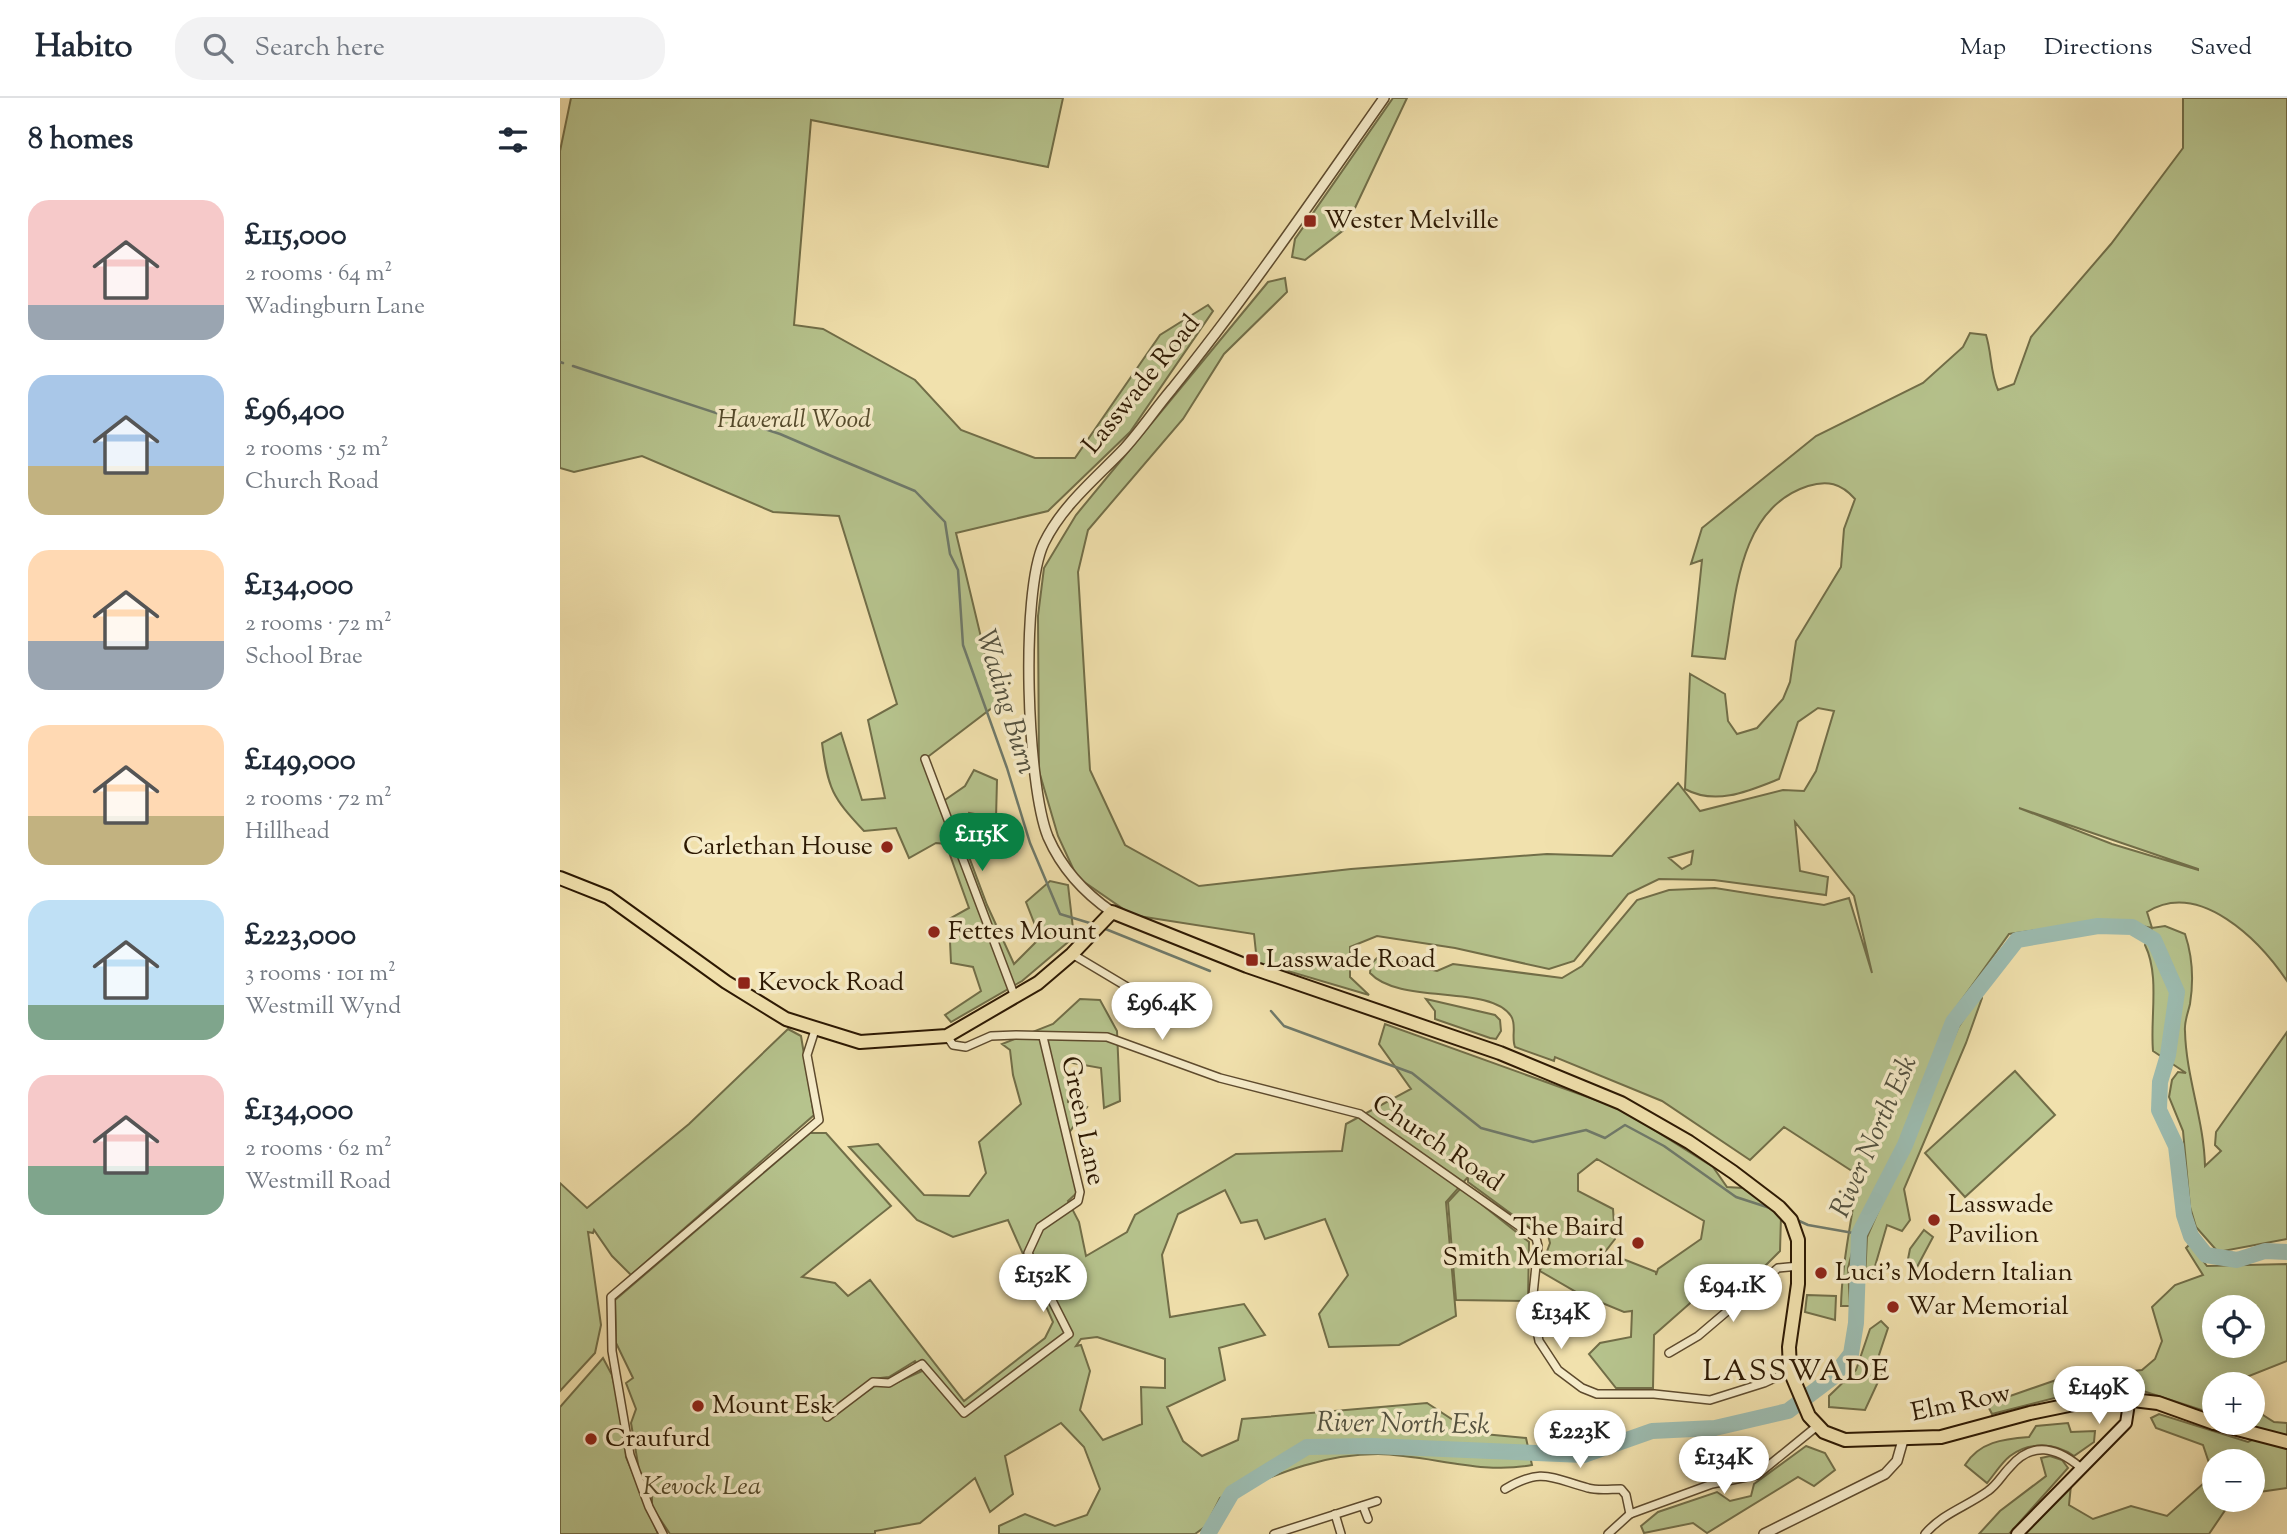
<!DOCTYPE html>
<html lang="en">
<head>
<meta charset="utf-8">
<style>
	:root { --surface:#fff; --page:#f2f2f3; --text:#1f2937; --muted:#747a83; --line:#e0e1e3; --accent:#0b8043 }
	body { margin:0; font-family:"Sorts Mill Goudy",serif; background:var(--page); color:var(--text); height:100vh; display:flex; flex-direction:column; font-size:26px; white-space:nowrap }
	* { box-sizing:border-box; margin:0 }
	p { font-size:23px; color:var(--muted) }
	.icon { flex:none; width:38px; height:38px; fill:none; stroke:currentColor; stroke-width:2; stroke-linecap:round; stroke-linejoin:round }
	.map { position:relative; flex:1; overflow:hidden }
	.drawer { display:flex; flex-direction:column; background:var(--surface); width:560px }
	.drawer>* { flex:none }
	.buttons { position:absolute; left:1642px; top:1197px; display:grid; gap:14px }
	.buttons a { display:grid; place-items:center; width:63px; height:63px; border-radius:50%; background:var(--surface); box-shadow:0 4px 18px #0003; font-size:35px }
	.price { position:absolute; translate:-50% -60px; padding:0 16px; border-radius:24px; background:#fff; color:#222; font-size:23px; line-height:46px; filter:drop-shadow(0 2px 4px #0008) }
	.price::after { content:''; position:absolute; left:50%; top:42px; width:21px; height:16px; margin-left:-10px; background:inherit; clip-path:polygon(0 0,100% 0,50% 100%) }
	.price.active { background:var(--accent); color:#fff }
	ul { padding:0; list-style:none }
	li { display:flex; align-items:center; gap:21px; height:175px; padding:0 28px }
	li span { display:grid; place-items:center; flex:none; width:196px; height:140px; border-radius:21px; color:#555 }
	li>.icon { margin-inline-start:auto }
	span .icon { width:84px; height:84px; fill:#fffc; stroke-width:1 }
	li b { font-size:30px }
	h2 { display:flex; justify-content:space-between; align-items:center; height:84px; padding:0 28px; font-size:30px }
	header { display:flex; align-items:center; gap:42px; box-sizing:border-box; height:98px; padding:0 35px; background:var(--surface); border-bottom:2px solid var(--line) }
	header strong { font-size:33px }
	nav { display:flex; gap:38px; margin-inline-start:auto; font-size:24px }
	.search { width:490px; height:63px; background:var(--page); display:flex; align-items:center; gap:18px; box-sizing:border-box; padding:0 24px; border-radius:28px; color:var(--muted); font-size:26px }
	main { display:flex; flex:1; min-height:0 }
	.map>svg:first-child { display:block }
	.green { fill:#b6c38d; stroke:#716e48; stroke-width:2; fill-rule:evenodd }
	.lines { fill:none; stroke-linecap:round; stroke-linejoin:round }
	.stream { stroke:#6f7a6b; stroke-width:2.5 }
	.river { stroke:#9cbcb1; stroke-width:16 }
	.minor-casing { stroke:#5d4a2d; stroke-width:10 }
	.tertiary-casing { stroke:#5d4a2d; stroke-width:12 }
	.secondary-casing { stroke:#2c1802; stroke-width:14 }
	.primary-casing { stroke:#2c1802; stroke-width:16 }
	.minor { stroke:#f6ecca; stroke-width:7 }
	.tertiary { stroke:#f6ecca; stroke-width:9 }
	.secondary { stroke:#f6ecca; stroke-width:10 }
	.primary { stroke:#f1e1ad; stroke-width:12 }
	.poi-dot { fill:#8f2418; stroke:#f6ecca; stroke-width:2.5 }
	.labels { text-anchor:middle; dominant-baseline:central; stroke-width:7; stroke-linejoin:round; paint-order:stroke }
	.poi-label { font-size:26px; fill:#2c1802; stroke:#f6ecca; text-anchor:start }
	.street-label { font-size:26px; fill:#2c1802; stroke:#f6ecca }
	.park-label { font-size:26px; font-style:italic; fill:#554b2c; stroke:#f6ecca }
	.water-label { font-size:28px; font-style:italic; fill:#53513f; stroke:#f6ecca }
	.quarter-label { font-size:30px; letter-spacing:2px; fill:#2c1802; stroke:#f6ecca }
</style>
</head>
<body>
<header>
<strong>Habito</strong>
<div class="search"><svg class="icon" aria-label="search" viewBox="0 0 24 24"><circle cx="10" cy="10" r="6"/><path d="M15 15l6 6"/></svg>Search here</div>
<nav><a>Map</a><a>Directions</a><a>Saved</a></nav>
</header>
<main>
<section class="drawer">
<h2>8 homes<svg class="icon" aria-label="filters" viewBox="0 0 24 24"><path d="M4 7h16M4 17h16"/><circle cx="9" cy="7" r="2"/><circle cx="15" cy="17" r="2"/></svg></h2>
<ul>
<li><span style="background:linear-gradient(#f6c9c9 75%,#9aa5b1 0)"><svg class="icon" aria-label="home" viewBox="0 0 24 24"><path d="M3 11l9-7 9 7M6 9v11h12V9"/></svg></span><div><b>£115,000</b><p>2 rooms · 64 m²</p><p>Wadingburn Lane</p></div></li>
<li><span style="background:linear-gradient(#a9c7e8 65%,#c2b280 0)"><svg class="icon" aria-label="home" viewBox="0 0 24 24"><path d="M3 11l9-7 9 7M6 9v11h12V9"/></svg></span><div><b>£96,400</b><p>2 rooms · 52 m²</p><p>Church Road</p></div></li>
<li><span style="background:linear-gradient(#ffd9b3 65%,#9aa5b1 0)"><svg class="icon" aria-label="home" viewBox="0 0 24 24"><path d="M3 11l9-7 9 7M6 9v11h12V9"/></svg></span><div><b>£134,000</b><p>2 rooms · 72 m²</p><p>School Brae</p></div></li>
<li><span style="background:linear-gradient(#ffd9b3 65%,#c2b280 0)"><svg class="icon" aria-label="home" viewBox="0 0 24 24"><path d="M3 11l9-7 9 7M6 9v11h12V9"/></svg></span><div><b>£149,000</b><p>2 rooms · 72 m²</p><p>Hillhead</p></div></li>
<li><span style="background:linear-gradient(#bfe0f5 75%,#7fa58c 0)"><svg class="icon" aria-label="home" viewBox="0 0 24 24"><path d="M3 11l9-7 9 7M6 9v11h12V9"/></svg></span><div><b>£223,000</b><p>3 rooms · 101 m²</p><p>Westmill Wynd</p></div></li>
<li><span style="background:linear-gradient(#f6c9c9 65%,#7fa58c 0)"><svg class="icon" aria-label="home" viewBox="0 0 24 24"><path d="M3 11l9-7 9 7M6 9v11h12V9"/></svg></span><div><b>£134,000</b><p>2 rooms · 62 m²</p><p>Westmill Road</p></div></li>
</ul>
</section>
<div class="map">
<svg width="1727" height="1436" viewBox="0 0 1727 1436">
	<rect width="100%" height="100%" fill="#f1e1ad"/>
	<filter id="stains"><feTurbulence type="fractalNoise" baseFrequency=".00286" numOctaves="4"/><feColorMatrix values="0 0 0 0 .2 0 0 0 0 .09 0 0 0 0 .02 0 0 0 .5 -.17"/></filter>
	<radialGradient id="worn" r=".72"><stop offset=".6" stop-color="#630" stop-opacity="0"/><stop offset="1" stop-color="#630" stop-opacity=".3"/></radialGradient>
	<g class="green">
		<path d="M11,0H503L488,69L251,22L234,227L263,231L355,282L401,332L475,360H515L600,237L648,207L653,213L570,334L488,413L396,435L437,606L365,661L382,704L405,688L414,672L437,682L436,720L409,715L402,740L427,807L454,866L480,840L466,804L490,783L508,787L514,839L462,883L391,924L385,917L421,893L413,869L391,865L389,821L409,810L386,746L376,745L349,760L336,730L304,733C272,699 268,691 262,645L281,635L302,702L325,700L308,622L337,606L279,418L213,414L82,358L14,374L0,370V53Z"/>
		<polygon points="833,0 847,0 785,131 745,162 732,159 735,141"/>
		<path d="M1623,0H1727V883C1700,843 1640,781 1587,814L1592,830L1605,828L1625,836C1633,860 1634,881 1630,906C1628,915 1624,924 1625,933C1626,979 1644,1022 1645,1068L1661,1053L1655,1047L1656,1034L1727,934V1141L1658,1154L1636,1129L1630,1109L1623,1033L1609,999L1612,982L1618,974L1626,975L1593,953C1590,919 1600,878 1585,847L1592,830C1544,819 1497,830 1449,836L1388,921L1342,1040L1300,1123L1288,1170L1290,1208H1281C1282,1164 1292,1121 1298,1077L1224,1029L1190,1062L1102,1003L995,959L994,963L955,949C951,939 957,927 951,918C930,886 839,907 810,875L811,866L817,860L854,864L859,869L877,873L893,866L1002,880L1022,868L1077,802L1109,792L1155,790L1264,807L1289,800L1312,875L1294,798L1235,724L1240,773L1268,779L1266,797L1154,782L1099,781L1068,796L1014,863L989,871L895,850L817,838L790,849V879L809,897L697,864L694,836L572,817L517,779L498,738L479,673L478,518L484,470L516,417L708,184L725,180L727,194L664,256L623,321L528,432L518,474L530,672L565,747L639,788L791,771L987,756L1052,758L1118,685L1140,713L1223,692L1244,693L1256,673L1274,613L1258,610L1238,624L1219,681C1189,693 1156,708 1125,691L1130,576L1165,596L1168,623L1177,636L1197,630L1223,601L1230,584L1236,543L1281,469L1284,431L1295,401C1281,385 1267,382 1248,388C1177,411 1176,500 1165,561L1132,558L1142,462L1131,466L1142,430L1256,338L1363,285L1403,249L1410,235L1426,237C1432,256 1430,274 1438,292L1454,286L1471,239L1551,146L1623,50ZM1459,710L1638,771V772L1552,746ZM1133,753L1131,766L1122,771L1109,760Z"/>
		<polygon points="1420,895 1422,900 1406,945 1344,1091 1350,1122 1342,1133 1327,1127 1311,1182 1305,1180 1307,1139 1398,930"/>
		<path d="M520,901L540,902L557,933L560,1003L544,1010L541,970L507,964L508,1004L527,1009L509,1035L520,1092L508,1103L519,1124L526,1158L567,1134L575,1117L676,1056L782,1053L786,1026L851,991L819,946L825,926L1061,1011L1153,1069L1167,1089L1183,1090L1221,1118L1220,1153L1197,1176L1137,1199L1094,1237L1093,1290H1056L1029,1256L1040,1245L1071,1239L1072,1213L1064,1214L1018,1195L980,1173L990,1145L988,1137L993,1136L988,1133L980,1137L908,1084V1079L886,1104L896,1218L839,1247L769,1249L759,1216L788,1177L765,1121L705,1141L697,1122L681,1125L665,1092L618,1116L602,1157L610,1219L684,1206L705,1237L659,1250L665,1282L607,1309L623,1343L642,1358L678,1342L682,1321L867,1305L913,1335L966,1340L972,1367C920,1377 870,1357 818,1356C759,1356 713,1378 660,1400L646,1428L635,1436H439V1428L465,1416L495,1428L527,1417L540,1391L524,1349L501,1325L445,1358L453,1396L430,1414L415,1380L360,1425L315,1433V1436H110L92,1409V1393L79,1372L71,1325L76,1311L66,1285L73,1280L56,1245L55,1202L250,1035H266L331,1108L242,1179L275,1185L288,1198L310,1182L404,1303L485,1240L493,1224L448,1122L393,1139L357,1122L289,1049L318,1046L364,1097L409,1098L426,1075L419,1044L461,1006L453,977L450,952L442,946L493,926ZM1037,1061L1144,1123L1141,1141L1098,1171L1096,1177V1174L1045,1154L1055,1141L1053,1111L1018,1093V1076ZM537,1239L605,1261V1290L581,1289L582,1326L543,1342L520,1312L530,1273L521,1247L516,1248L521,1241ZM355,1263L362,1273L331,1287H316L267,1321L265,1318L312,1281L329,1279Z"/>
		<polygon points="866,901 935,917 940,922 941,933 936,941 930,940 875,921 875,913"/>
		<polygon points="228,931 241,938 254,1017 71,1177 52,1158 34,1132 33,1135 28,1134 41,1227 35,1255 0,1293 0,1085 27,1110 129,1026"/>
		<polygon points="1455,973 1495,1017 1405,1099 1365,1055"/>
		<polygon points="901,1090 969,1144 968,1203 896,1202 888,1104"/>
		<polygon points="1364,1132 1373,1139 1357,1169 1347,1166 1350,1151"/>
		<path d="M1630,1146L1647,1168L1727,1166V1263L1669,1286H1654V1316L1580,1292H1526L1432,1316L1427,1306L1499,1281L1582,1272L1595,1261L1602,1243L1592,1209L1615,1187L1643,1177L1626,1150ZM1692,1209V1248H1654V1209Z"/>
		<polygon points="1247,1197 1276,1198 1275,1222 1245,1214"/>
		<polygon points="1321,1223 1328,1230 1319,1257 1324,1271 1305,1312 1269,1309 1269,1298 1296,1272 1310,1231"/>
		<polygon points="43,1260 52,1277 64,1327 66,1359 98,1436 0,1436 0,1309"/>
		<polygon points="1692,1310 1714,1324 1727,1325 1727,1390 1692,1395 1692,1363 1654,1363 1654,1402 1672,1402 1649,1436 1465,1436 1511,1387 1509,1407 1533,1421 1571,1408 1607,1418 1653,1377 1643,1347 1596,1330 1591,1320 1599,1316 1688,1344 1701,1338 1693,1328 1683,1325 1692,1325"/>
		<path d="M1508,1325L1511,1334L1535,1333L1534,1344L1514,1358C1496,1345 1469,1343 1450,1358C1441,1365 1434,1377 1427,1385L1405,1367C1419,1344 1443,1341 1469,1339L1476,1328Z"/>
		<polygon points="1246,1348 1265,1355 1275,1372 1254,1388 1238,1379 1147,1435 1133,1425 1084,1435 1081,1428 1098,1414 1157,1394 1170,1403 1191,1398 1194,1386"/>
		<polygon points="1490,1358 1502,1362 1508,1370 1449,1436 1419,1436 1440,1413 1486,1378 1481,1360"/>
	</g>
	<g class="lines">
		<g class="stream">
			<polyline points="0,264 3,265"/>
			<polyline points="13,268 220,336 269,357 355,393 385,424 390,456 398,472 403,547 447,670 470,745 500,816 533,826"/>
			<polyline points="543,830 650,873"/>
			<polyline points="711,913 724,928 852,975 921,1030 973,1044 1026,1032 1045,1040 1065,1027 1104,1048 1176,1099 1213,1111"/>
			<polyline points="1235,1121 1248,1127 1299,1136"/>
		</g>
		<polyline class="river" points="648,1436 672,1395 747,1349 812,1348 1024,1357 1092,1333 1155,1330 1228,1313 1273,1279 1291,1256 1296,1225 1299,1136 1345,1047 1393,924 1457,842 1538,828 1572,829 1594,842 1617,894 1608,957 1600,984 1599,1012 1616,1048 1624,1117 1631,1138 1646,1157 1677,1162 1705,1153 1727,1154"/>
		<defs>
			<g id="minor">
				<polyline points="365,661 455,899"/>
				<polyline points="512,856 579,896 604,894"/>
				<polyline points="387,938 393,947 406,949 431,938 456,937 547,939 660,980 800,1016 976,1140 978,1148 972,1206 979,1243 998,1272 1022,1290 1037,1296 1094,1296 1150,1302 1204,1285 1230,1273"/>
				<polyline points="1109,1255 1138,1238 1218,1170 1239,1168"/>
				<polyline points="267,1319 313,1284 329,1285 362,1266 404,1315 509,1236 468,1155 480,1129 518,1103 520,1094 483,939"/>
				<path d="M945,1391C982,1369 991,1380 1028,1390C1038,1393 1051,1391 1061,1391L1066,1397L1070,1416"/>
				<polyline points="803,1408 808,1421"/>
				<polyline points="775,1416 781,1436"/>
				<polyline points="103,1436 89,1409 70,1357 52,1253 51,1199 259,1022 247,957 255,932"/>
				<polyline points="714,1436 817,1403"/>
				<polyline points="1048,1436 1070,1416 1152,1386 1197,1377 1256,1329"/>
				<path d="M1365,1436C1383,1415 1406,1409 1428,1393C1437,1387 1442,1377 1450,1369C1472,1343 1496,1349 1520,1369"/>
			</g>
			<g id="tertiary">
				<path d="M552,814C523,794 502,771 488,739C467,687 460,495 484,445C502,408 534,382 562,353C580,334 595,311 612,291C687,198 755,98 824,0"/>
				<polyline points="1204,1436 1325,1376 1337,1363 1343,1342"/>
			</g>
			<polyline id="secondary" points="1457,1436 1566,1325 1570,1299"/>
			<g id="primary">
				<polyline points="0,780 48,799 166,884 226,921 300,944 387,938 478,885 512,856 552,814 687,868 940,955 1061,1005 1129,1044 1173,1074 1219,1109 1231,1122 1238,1142 1238,1186 1229,1249 1230,1273 1249,1318 1264,1334 1285,1342 1381,1339 1470,1315 1548,1299 1598,1305 1654,1325"/>
				<polyline points="1654,1325 1727,1344"/>
			</g>
		</defs>
		<use href="#minor" class="minor-casing"/>
		<use href="#tertiary" class="tertiary-casing"/>
		<use href="#secondary" class="secondary-casing"/>
		<use href="#primary" class="primary-casing"/>
		<use href="#minor" class="minor"/>
		<use href="#tertiary" class="tertiary"/>
		<use href="#secondary" class="secondary"/>
		<use href="#primary" class="primary"/>
	</g>
	<g class="poi-dot">
		<rect x="743" y="116" width="14" height="14" rx="3.5"/>
		<circle cx="327" cy="749" r="7"/>
		<circle cx="374" cy="834" r="7"/>
		<rect x="685" y="855" width="14" height="14" rx="3.5"/>
		<rect x="177" y="878" width="14" height="14" rx="3.5"/>
		<circle cx="1374" cy="1122" r="7"/>
		<circle cx="1078" cy="1145" r="7"/>
		<circle cx="1261" cy="1175" r="7"/>
		<circle cx="1333" cy="1209" r="7"/>
		<circle cx="138" cy="1308" r="7"/>
		<circle cx="31" cy="1341" r="7"/>
	</g>
	<g class="labels">
		<g class="poi-label">
			<text x="764" y="123">Wester Melville</text>
			<text x="313" y="749" text-anchor="end">Carlethan House</text>
			<text x="388" y="834">Fettes Mount</text>
			<text x="706" y="862">Lasswade Road</text>
			<text x="198" y="885">Kevock Road</text>
			<text x="1388" y="1107">Lasswade<tspan x="1388" dy="30">Pavilion</tspan></text>
			<text x="1064" y="1130" text-anchor="end">The Baird<tspan x="1064" dy="30">Smith Memorial</tspan></text>
			<text x="1275" y="1175">Luci’s Modern Italian</text>
			<text x="1347" y="1209">War Memorial</text>
			<text x="152" y="1308">Mount Esk</text>
			<text x="45" y="1341">Craufurd</text>
		</g>
		<g class="street-label">
			<text transform="translate(582 287) rotate(-51)">Lasswade Road</text>
			<text transform="translate(522 1023) rotate(78)">Green Lane</text>
			<text transform="translate(877 1046) rotate(34)">Church Road</text>
			<text transform="translate(1401 1306) rotate(-12)">Elm Row</text>
		</g>
		<g class="park-label">
			<text x="234" y="322">Haverall Wood</text>
			<text x="142" y="1389">Kevock Lea</text>
		</g>
		<g class="water-label">
			<text transform="translate(445 604) rotate(73)">Wading Burn</text>
			<text transform="translate(1315 1039) rotate(-66)">River North Esk</text>
			<text transform="translate(843 1327) rotate(1)">River North Esk</text>
		</g>
		<g class="quarter-label">
			<text x="1237" y="1274">LASSWADE</text>
		</g>
	</g>
	<rect width="100%" height="100%" filter="url(#stains)"/>
	<rect width="100%" height="100%" fill="url(#worn)"/>
</svg>
<div class="buttons">
<a><svg class="icon" aria-label="locate" viewBox="0 0 24 24"><circle cx="12" cy="12" r="6"/><path d="M12 2v4M12 18v4M2 12h4M18 12h4"/></svg></a>
<a>+</a>
<a>−</a>
</div>
<b class="price active" style="left:422px;top:775px">£115K</b>
<b class="price" style="left:602px;top:944px">£96.4K</b>
<b class="price" style="left:483px;top:1216px">£152K</b>
<b class="price" style="left:1173px;top:1226px">£94.1K</b>
<b class="price" style="left:1001px;top:1253px">£134K</b>
<b class="price" style="left:1539px;top:1328px">£149K</b>
<b class="price" style="left:1020px;top:1372px">£223K</b>
<b class="price" style="left:1164px;top:1398px">£134K</b>
</div>
</main>
</body>
</html>
